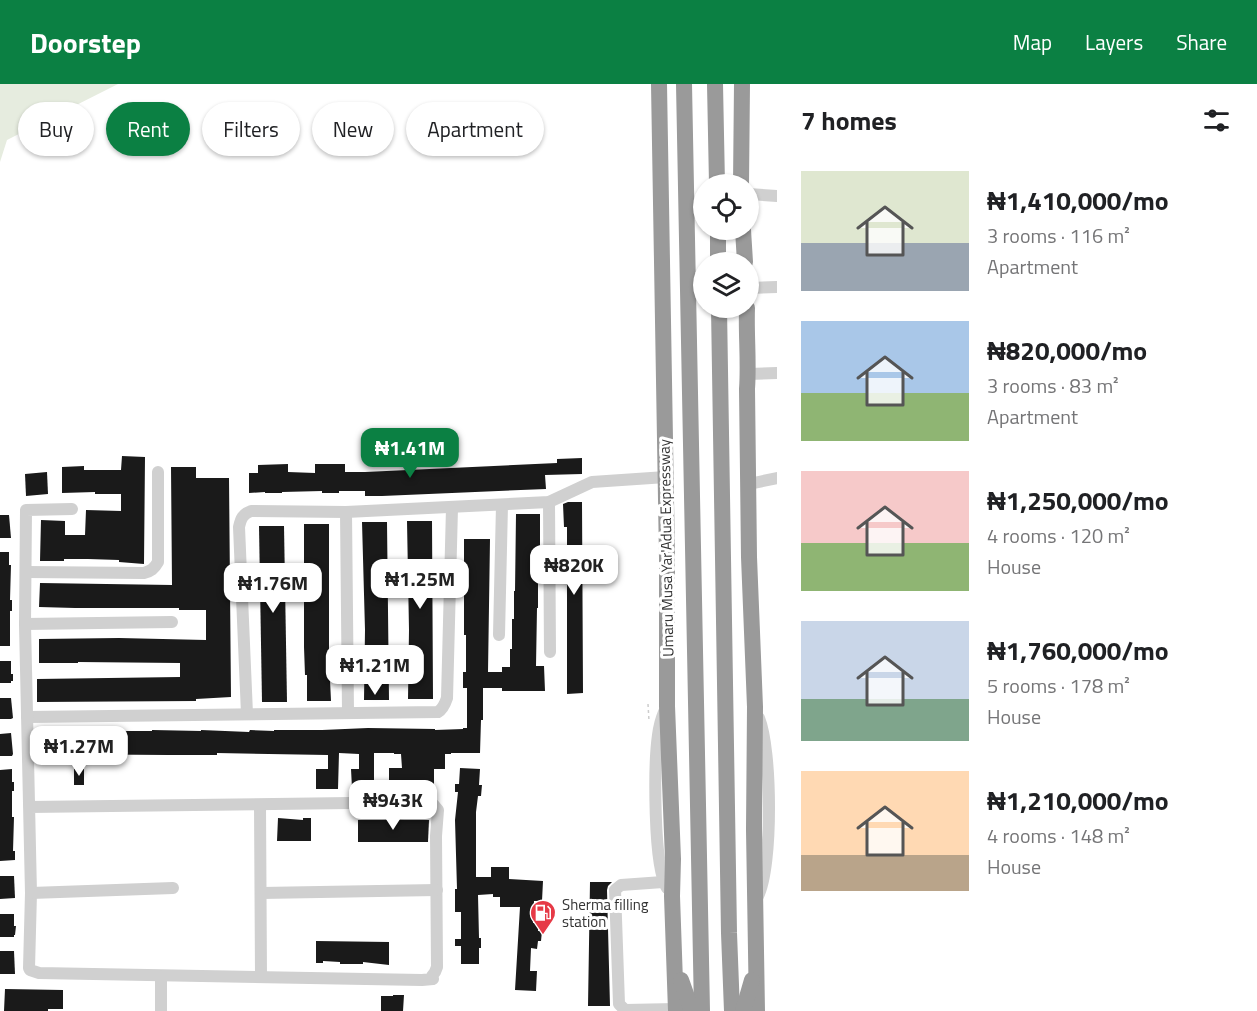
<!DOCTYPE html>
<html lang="en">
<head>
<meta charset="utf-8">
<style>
	:root { --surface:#fff; --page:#f6f6f6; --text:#202124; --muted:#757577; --accent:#0b8043 }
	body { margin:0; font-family:"Titillium Web",sans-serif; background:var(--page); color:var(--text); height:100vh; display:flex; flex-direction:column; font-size:22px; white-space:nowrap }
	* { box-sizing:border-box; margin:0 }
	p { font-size:20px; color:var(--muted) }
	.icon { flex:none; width:33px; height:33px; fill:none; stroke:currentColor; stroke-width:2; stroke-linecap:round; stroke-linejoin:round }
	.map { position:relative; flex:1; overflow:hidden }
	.details { display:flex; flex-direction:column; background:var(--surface); width:480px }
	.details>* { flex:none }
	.hud { position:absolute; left:18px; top:18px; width:570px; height:54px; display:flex; gap:12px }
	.tools { position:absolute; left:693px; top:90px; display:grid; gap:12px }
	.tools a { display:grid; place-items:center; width:66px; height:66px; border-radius:50%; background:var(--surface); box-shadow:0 2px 4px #0004; font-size:30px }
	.price { position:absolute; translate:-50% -51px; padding:0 14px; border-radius:12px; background:#fff; color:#222; font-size:20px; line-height:39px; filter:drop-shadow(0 2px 3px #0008) }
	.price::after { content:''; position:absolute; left:50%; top:36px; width:18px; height:14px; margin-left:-9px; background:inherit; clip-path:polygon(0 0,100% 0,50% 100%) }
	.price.current { background:var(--accent); color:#fff }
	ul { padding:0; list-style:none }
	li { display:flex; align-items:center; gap:18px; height:150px; padding:0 24px }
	li span { display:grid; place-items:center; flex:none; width:168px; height:120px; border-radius:0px; color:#555 }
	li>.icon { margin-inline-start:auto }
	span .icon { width:72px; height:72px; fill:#fffc; stroke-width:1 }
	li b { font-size:26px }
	h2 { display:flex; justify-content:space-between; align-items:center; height:72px; padding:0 24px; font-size:26px }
	.chip { padding:0 21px; border-radius:27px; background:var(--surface); box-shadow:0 2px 4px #0004; font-size:21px; line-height:54px }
	.chip.current { background:var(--accent); color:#fff }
	header { display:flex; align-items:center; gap:36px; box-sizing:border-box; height:84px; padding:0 30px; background:var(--accent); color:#fff }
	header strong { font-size:28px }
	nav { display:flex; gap:33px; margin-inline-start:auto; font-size:21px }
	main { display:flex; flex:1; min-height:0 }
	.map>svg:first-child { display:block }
	.green { fill:#e6ecdf }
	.building { fill:#1a1a1a }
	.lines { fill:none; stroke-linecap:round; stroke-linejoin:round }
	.path { stroke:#cdcdcd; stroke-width:1.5; stroke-dasharray:3 3; stroke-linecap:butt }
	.minor { stroke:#d0d0d0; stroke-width:12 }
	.highway { stroke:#9a9a9a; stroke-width:16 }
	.labels { text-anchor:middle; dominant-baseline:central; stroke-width:6; stroke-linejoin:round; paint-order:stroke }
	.street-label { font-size:15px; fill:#333; stroke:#fff }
	.poi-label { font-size:15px; fill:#333; stroke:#fff; text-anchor:start }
</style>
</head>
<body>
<header>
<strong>Doorstep</strong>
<nav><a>Map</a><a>Layers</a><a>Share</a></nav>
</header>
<main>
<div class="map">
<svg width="777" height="927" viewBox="0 0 777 927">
	<rect width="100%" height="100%" fill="#fff"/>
	<polygon class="green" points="0,0 118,0 7,56 0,78"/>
	<g class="building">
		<polygon points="122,372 145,373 144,480 119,478 119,476 88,475 64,475 64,477 40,477 41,436 65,437 65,451 85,451 86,426 121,427 121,410 95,410 95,408 62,409 62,383 84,382 84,386 121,386"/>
		<polygon points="582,374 582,390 545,391 546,405 382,412 365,412 365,407 339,407 339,409 322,409 322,407 282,408 282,409 265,409 265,408 249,409 249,389 258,389 258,381 288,380 288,388 315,389 315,380 345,380 345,388 365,388 557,379 557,375"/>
		<polygon points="171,383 196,383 196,394 229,394 231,613 196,615 196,617 37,618 37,595 180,593 180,579 78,578 78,579 39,579 39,555 119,554 206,556 206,526 179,526 179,524 75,524 39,523 40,499 172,501"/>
		<polygon points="47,388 48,410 26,412 25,390"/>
		<polygon points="568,418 582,418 583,609 567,610 567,443 564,443 563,420"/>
		<polygon points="516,430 540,430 540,498 538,498 538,524 537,524 536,582 544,582 545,607 502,607 502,604 483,604 483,636 481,636 480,669 451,669 451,670 445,670 445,685 434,685 434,705 418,706 418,703 389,704 389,684 402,684 401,670 394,670 394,669 374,669 374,704 352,704 351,685 359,685 359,670 339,669 338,705 316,705 316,685 328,685 328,671 217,669 217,671 168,671 36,670 37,647 152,647 152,646 201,647 201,646 249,648 250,646 274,647 274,646 322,646 368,644 435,645 435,646 463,645 463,644 467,644 467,604 463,604 463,588 466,588 466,551 464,551 464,455 490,455 488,588 502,588 502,583 510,583 510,565 512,565 512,535 514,535 514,507 515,507"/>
		<polygon points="0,431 9,431 11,454 0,454"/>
		<polygon points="407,437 432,437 433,615 408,615 409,546"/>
		<polygon points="362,438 387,438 389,616 364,616 365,546"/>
		<polygon points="304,440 329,440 329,574 331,617 307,617 307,591 305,591 304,563"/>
		<polygon points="259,442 284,442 287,618 262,618"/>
		<polygon points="0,468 9,468 9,481 11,481 10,516 12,516 12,527 10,527 10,562 0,562"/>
		<polygon points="0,577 11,577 11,590 13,590 13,597 11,597 11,599 0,599"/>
		<polygon points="0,614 11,614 13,634 11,635 0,635"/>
		<polygon points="11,649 13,670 12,672 0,672 0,650"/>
		<polygon points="460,684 480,685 479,701 482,701 481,712 478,712 476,728 476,793 491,793 491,783 509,783 509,795 543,797 542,817 534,817 533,839 539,839 538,847 542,847 541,857 538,857 537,865 531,864 530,887 537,887 536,907 515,906 520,823 500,823 500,813 493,813 493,810 478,811 479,854 481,854 481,864 479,864 479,880 461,880 461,862 455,862 455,855 461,855 461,828 455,828 455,805 457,805 455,736 458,708 455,708 455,700 459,700"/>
		<polygon points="12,685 12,698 14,698 14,707 12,707 12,733 14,733 13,767 15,767 15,776 0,777 0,686"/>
		<rect x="74" y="685" width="10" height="16"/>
		<polygon points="278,734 303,736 303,734 311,734 311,757 277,757"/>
		<polygon points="358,736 429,736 428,758 358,758"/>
		<polygon points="0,792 14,792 15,814 0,815"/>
		<polygon points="590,798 612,798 608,802 607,806 610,922 588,922"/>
		<polygon points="0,830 14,830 14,842 16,842 15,851 14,851 14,853 0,853"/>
		<polygon points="316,857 389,858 389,881 363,878 363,880 340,880 340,878 323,877 323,879 316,879"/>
		<polygon points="0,867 14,867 15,890 0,890"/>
		<polygon points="5,905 63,906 63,925 48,925 48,927 4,927"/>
		<polygon points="393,911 404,911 403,927 381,927 381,912 393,912"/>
	</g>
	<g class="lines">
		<polyline class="path" points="648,620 649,637"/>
		<g class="minor">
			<polyline points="748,110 777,112"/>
			<polyline points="748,204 777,203"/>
			<polyline points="748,290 777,289"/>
			<polyline points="749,400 777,394"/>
			<polyline points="549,418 550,568"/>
			<polyline points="346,428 348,628"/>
			<path d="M26,488L144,489C151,487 154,485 158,478V388"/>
			<polyline points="25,540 172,538"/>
			<polyline points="499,551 502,421"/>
			<path d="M664,628C661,635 659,643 658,651C654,679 653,782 667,804"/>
			<path d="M247,630L239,443C241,434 243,430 251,427L346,428L549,418L592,398L666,393"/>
			<path d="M27,633L438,628C443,625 445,620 447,614L452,424"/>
			<polyline points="260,721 261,893"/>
			<polyline points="29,723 428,718 433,720 438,726 436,752 437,883 435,888 432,892 433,895 422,896 39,889 30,886 29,884 31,809 25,540 26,426 72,425"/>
			<polyline points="663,798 621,801 615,806 619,920 625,926 676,925"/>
			<polyline points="31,809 173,804"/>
			<polyline points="261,809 437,806"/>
			<path d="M758,812C773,782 772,666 759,634"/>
			<polyline points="161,927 161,892"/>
		</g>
		<g class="highway">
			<polyline points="659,0 667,474 667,622 673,775 672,812 676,927"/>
			<polyline points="684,0 702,927"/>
			<polyline points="715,0 717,100"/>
			<polyline points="741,100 742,0"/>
			<polyline points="718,146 718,178"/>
			<polyline points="743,146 745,178"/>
			<polyline points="719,224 729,849 732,927"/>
			<path d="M747,224C746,251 749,278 747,305L749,473L755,623L754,746L757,927"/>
			<polyline points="681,896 692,927"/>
			<polyline points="743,927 752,896"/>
		</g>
	</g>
	<defs>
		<symbol id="fuel-pin" viewBox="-11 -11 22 30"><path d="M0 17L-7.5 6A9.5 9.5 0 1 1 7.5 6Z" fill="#e63946" stroke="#fff"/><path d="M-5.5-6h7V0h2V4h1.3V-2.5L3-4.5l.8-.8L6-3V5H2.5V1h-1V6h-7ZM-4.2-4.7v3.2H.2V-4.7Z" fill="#fff"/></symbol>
	</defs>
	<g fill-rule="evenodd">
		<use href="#fuel-pin" x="528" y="814" width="30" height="40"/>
	</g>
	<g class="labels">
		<g class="street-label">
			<text transform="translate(666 464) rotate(-91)">Umaru Musa Yar'Adua Expressway</text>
		</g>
		<g class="poi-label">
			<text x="562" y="820">Sherma filling<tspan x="562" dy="17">station</tspan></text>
		</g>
	</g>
</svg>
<div class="tools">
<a><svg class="icon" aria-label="locate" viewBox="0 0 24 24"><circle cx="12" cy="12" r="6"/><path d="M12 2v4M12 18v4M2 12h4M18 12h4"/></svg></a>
<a><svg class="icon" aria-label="layers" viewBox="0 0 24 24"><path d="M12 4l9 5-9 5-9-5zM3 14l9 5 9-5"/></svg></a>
</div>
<b class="price current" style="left:410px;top:395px">₦1.41M</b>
<b class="price" style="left:574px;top:512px">₦820K</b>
<b class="price" style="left:420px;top:526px">₦1.25M</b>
<b class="price" style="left:273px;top:530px">₦1.76M</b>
<b class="price" style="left:375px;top:612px">₦1.21M</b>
<b class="price" style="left:79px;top:693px">₦1.27M</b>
<b class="price" style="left:393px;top:747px">₦943K</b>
<div class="hud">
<a class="chip">Buy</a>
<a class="chip current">Rent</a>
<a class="chip">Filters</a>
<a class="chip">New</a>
<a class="chip">Apartment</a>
</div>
</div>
<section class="details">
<h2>7 homes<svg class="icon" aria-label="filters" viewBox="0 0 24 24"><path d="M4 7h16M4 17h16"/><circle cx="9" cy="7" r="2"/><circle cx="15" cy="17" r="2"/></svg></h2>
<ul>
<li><span style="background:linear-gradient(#dfe7d0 60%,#9aa5b1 0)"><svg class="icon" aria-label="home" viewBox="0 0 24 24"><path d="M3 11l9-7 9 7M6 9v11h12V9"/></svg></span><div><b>₦1,410,000/mo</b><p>3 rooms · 116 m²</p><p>Apartment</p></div></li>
<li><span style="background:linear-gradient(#a9c7e8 60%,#8fb573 0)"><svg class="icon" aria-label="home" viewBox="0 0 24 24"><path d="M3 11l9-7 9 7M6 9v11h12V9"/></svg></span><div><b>₦820,000/mo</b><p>3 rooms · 83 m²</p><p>Apartment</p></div></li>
<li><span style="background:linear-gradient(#f6c9c9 60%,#8fb573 0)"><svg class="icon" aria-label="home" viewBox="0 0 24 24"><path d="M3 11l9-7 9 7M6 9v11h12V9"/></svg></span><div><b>₦1,250,000/mo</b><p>4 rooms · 120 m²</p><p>House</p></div></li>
<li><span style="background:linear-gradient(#c9d6e8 65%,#7fa58c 0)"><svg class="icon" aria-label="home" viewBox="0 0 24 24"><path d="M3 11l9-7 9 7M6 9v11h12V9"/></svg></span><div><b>₦1,760,000/mo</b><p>5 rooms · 178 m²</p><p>House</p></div></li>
<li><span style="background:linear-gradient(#ffd9b3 70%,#b9a48a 0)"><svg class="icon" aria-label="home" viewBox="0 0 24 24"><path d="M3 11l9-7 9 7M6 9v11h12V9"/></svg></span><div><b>₦1,210,000/mo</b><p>4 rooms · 148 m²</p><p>House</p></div></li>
</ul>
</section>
</main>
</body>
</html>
